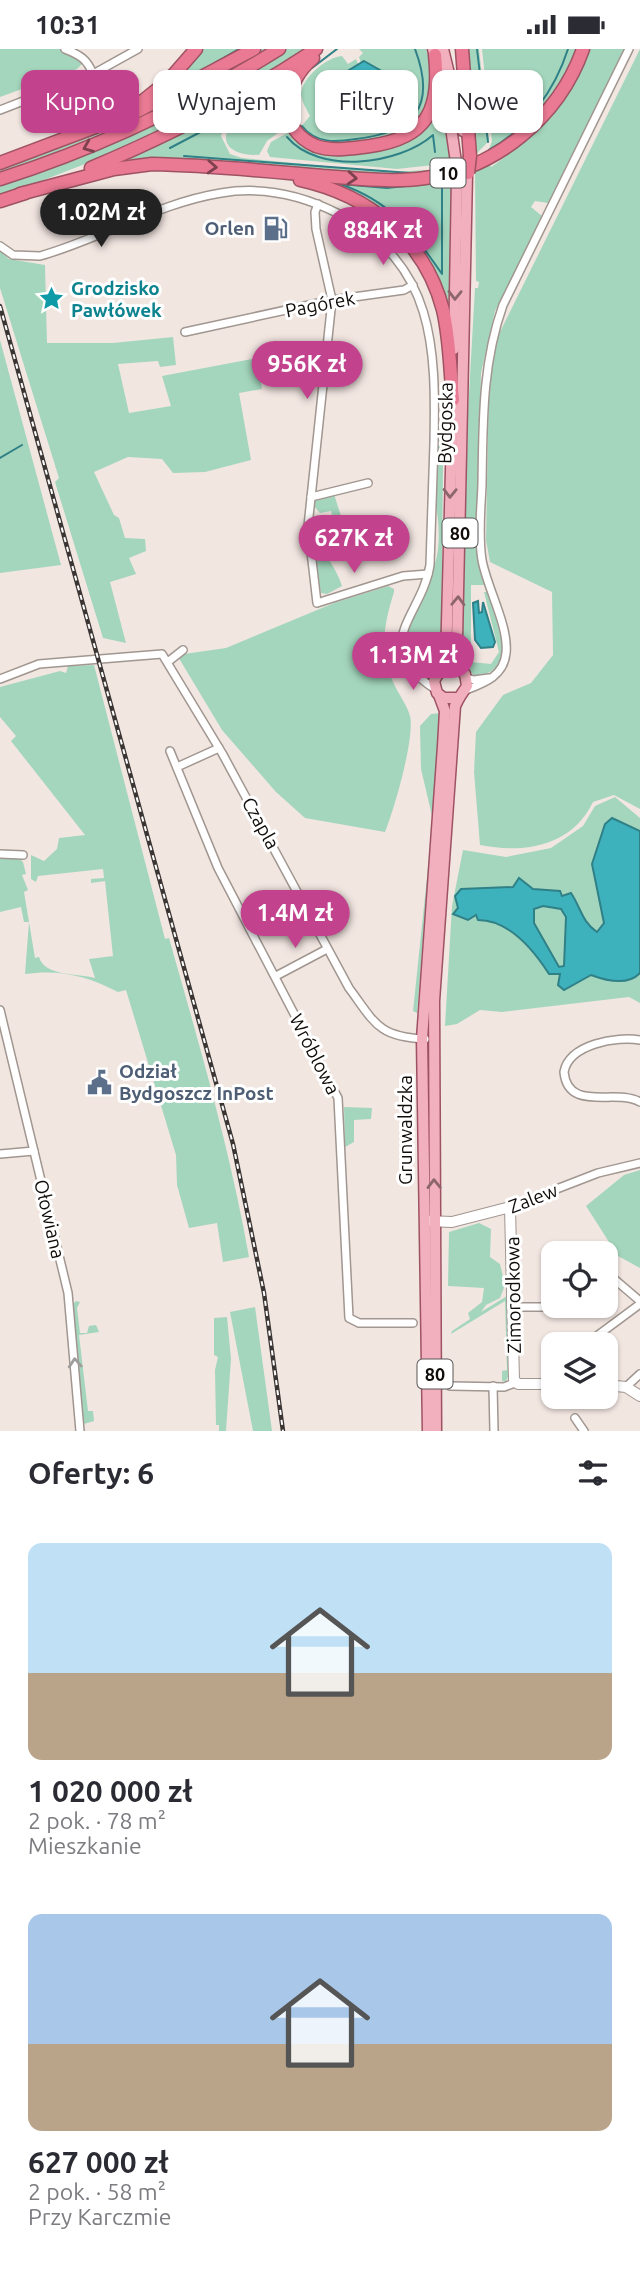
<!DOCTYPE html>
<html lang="pl">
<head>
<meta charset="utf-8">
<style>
	:root { --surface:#fff; --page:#f2f2f3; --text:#2b2b33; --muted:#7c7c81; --accent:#c2428d }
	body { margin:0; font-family:Ubuntu,sans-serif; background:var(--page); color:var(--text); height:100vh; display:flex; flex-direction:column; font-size:26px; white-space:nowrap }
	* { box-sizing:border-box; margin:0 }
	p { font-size:23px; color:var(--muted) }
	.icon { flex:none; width:38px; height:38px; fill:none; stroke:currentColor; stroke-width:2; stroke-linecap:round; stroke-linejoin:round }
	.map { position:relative; height:1382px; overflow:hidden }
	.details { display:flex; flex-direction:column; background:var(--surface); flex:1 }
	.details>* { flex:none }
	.banner { position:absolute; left:21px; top:21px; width:598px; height:63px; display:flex; gap:14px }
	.fabs { position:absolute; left:541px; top:1192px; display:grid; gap:14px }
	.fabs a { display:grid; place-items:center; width:77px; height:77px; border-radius:14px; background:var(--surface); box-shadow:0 2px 5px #0004; font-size:35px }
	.price { position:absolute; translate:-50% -60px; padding:0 16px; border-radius:24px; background:var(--accent); color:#fff; font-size:23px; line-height:46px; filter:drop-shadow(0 2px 4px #0008) }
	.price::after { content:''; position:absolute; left:50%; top:42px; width:21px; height:16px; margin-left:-10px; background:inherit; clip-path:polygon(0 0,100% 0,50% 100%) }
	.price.on { background:#222; color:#fff }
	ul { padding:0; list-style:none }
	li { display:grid; align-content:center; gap:14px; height:371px; padding:0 28px }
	li span { display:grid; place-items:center; height:217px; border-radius:14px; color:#555 }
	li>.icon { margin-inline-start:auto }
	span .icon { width:126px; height:126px; fill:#fffc; stroke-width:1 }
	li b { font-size:30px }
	h2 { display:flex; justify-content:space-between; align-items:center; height:84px; padding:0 28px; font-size:30px }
	.tag { padding:0 24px; border-radius:14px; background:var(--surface); box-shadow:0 2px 5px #0004; font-size:24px; line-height:63px }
	.tag.on { background:var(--accent); color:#fff }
	.status { display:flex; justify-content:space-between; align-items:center; height:49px; padding:0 35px; background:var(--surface); direction:ltr }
	.status svg { height:19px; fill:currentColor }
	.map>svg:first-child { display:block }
	.green { fill:#a4d6bd }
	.water { fill:#3db2bd; stroke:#308087; stroke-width:2; fill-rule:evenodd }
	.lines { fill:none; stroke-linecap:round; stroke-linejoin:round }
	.stream { stroke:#308087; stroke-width:2 }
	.street-casing { stroke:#a19690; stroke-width:10 }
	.secondary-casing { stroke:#a19690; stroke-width:12 }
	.primary-casing { stroke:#9e5363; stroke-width:13 }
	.highway-casing { stroke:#9e5363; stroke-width:15 }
	.street { stroke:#fff; stroke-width:7 }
	.secondary { stroke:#fff; stroke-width:10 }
	.primary { stroke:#f2afbe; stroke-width:10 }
	.highway { stroke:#ea7993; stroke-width:12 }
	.rail-casing { stroke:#3b3533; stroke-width:4.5 }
	.rail { stroke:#fff; stroke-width:2; stroke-dasharray:5; stroke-linecap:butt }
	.primary-bridge-casing { stroke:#9e5363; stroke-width:13; stroke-linecap:butt }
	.highway-bridge-casing { stroke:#9e5363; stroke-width:15; stroke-linecap:butt }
	.primary-bridge { stroke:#f2afbe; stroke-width:10 }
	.highway-bridge { stroke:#ea7993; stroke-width:12 }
	.oneway { stroke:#7d424e }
	.oneway2 { stroke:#8c666d }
	.oneway3 { stroke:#9f9e9d }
	.labels { text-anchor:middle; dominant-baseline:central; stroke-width:6; stroke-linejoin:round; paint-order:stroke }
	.shield { fill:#fff; stroke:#585554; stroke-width:2 }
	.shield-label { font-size:18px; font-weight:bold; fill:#100c0a }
	.service-label { font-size:19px; font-weight:bold; fill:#4e5e75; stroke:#fff; text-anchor:end }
	.culture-label { font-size:19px; font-weight:bold; fill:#0d838f; stroke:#fff; text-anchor:start }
	.street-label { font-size:19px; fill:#100c0a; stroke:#fff }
</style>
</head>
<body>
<div class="status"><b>10:31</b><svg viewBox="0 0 49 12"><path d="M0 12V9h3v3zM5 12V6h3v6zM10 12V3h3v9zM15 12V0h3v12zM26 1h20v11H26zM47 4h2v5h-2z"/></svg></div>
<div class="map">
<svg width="640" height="1382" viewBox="0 0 640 1382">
	<rect width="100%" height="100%" fill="#f2e6e1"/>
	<g class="green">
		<polygon points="0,0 61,0 79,7 82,15 77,20 0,48"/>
		<polygon points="201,0 241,0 169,39"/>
		<path d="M256,0H267C181,50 94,91 0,124V118L59,97Z"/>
		<polygon points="286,0 309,0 152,89 0,148 0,134 269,11"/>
		<path d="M359,0H426C445,56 420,85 365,93C352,95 335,99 322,94C314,91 306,84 299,80L310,67C307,61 302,53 301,46C301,29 327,8 342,7L348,15L356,10L358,15L347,23V27L364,66L384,69L404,43L401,33L361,14L359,8L363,4Z"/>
		<polygon points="464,0 479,0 489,92 476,105"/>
		<path d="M482,0H578C558,46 529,76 488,103L492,92Z"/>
		<path d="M588,0H625L548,154L535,152L531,158L542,167L541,172L495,262L481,324L477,478L485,536H471V613L491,615L499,603L484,543H487C496,571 521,621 475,628L462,612L468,363L475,239H478L479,233L476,232L475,121L489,115L491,118C543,81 561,58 588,0Z"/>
		<path d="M640,0V760L614,746L593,753C572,797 525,805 480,796L474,723L476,683L503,646L531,634L553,606L552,543L490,513L486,491L489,333L496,291Z"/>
		<path d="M284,29L286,78L267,92L259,106C239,106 218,100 229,77L252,63L263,65L271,59L267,49L226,73L221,87L230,105L242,109L388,123L448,120L402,127L164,110H129Z"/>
		<polygon points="439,49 442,49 451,114 397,120 270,108 267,102 271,93 291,82 309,97 394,96"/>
		<polygon points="448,128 453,143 450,283 426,211 329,133"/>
		<polygon points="0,202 9,210 45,216 47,294 113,294 173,288 176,316 160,318 158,312 118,315 129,364 171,357 162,327 257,309 262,340 239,344 251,411 205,423 173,424 162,410 128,408 94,423 114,466 119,469 125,489 145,490 146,502 129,509 136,525 110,533 126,594 103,589 55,433 59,429 0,239"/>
		<polygon points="0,291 61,516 0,524"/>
		<path d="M437,382H440L443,418L441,615L431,623C417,622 407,608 406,594C404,572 429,536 435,515C441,494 439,471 435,452C431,431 436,404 437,382Z"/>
		<polygon points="334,445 347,486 354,495 348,501 341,499 331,462 320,464 313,456 315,449"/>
		<path d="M314,481L319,485C322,505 336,517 342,537L327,545L321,544L314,510Z"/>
		<path d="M388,537L394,540V543C384,575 379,601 393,633C398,644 407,656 410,667C415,689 394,761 385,783L305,769L276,743L222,681L177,606L226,599L334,554Z"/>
		<path d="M94,616L165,890L169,889C199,995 230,1100 249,1208L223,1213L217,1174L189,1179L177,1136L176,1106L126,941L118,943C88,927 59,920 25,925L29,873H24L21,858L0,863V809L18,808L23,813L26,825L22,826L28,841L24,843L35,909L39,908C45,928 78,924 95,929L89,910L113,907L105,832L91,834V830L104,829L103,820L38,827L36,833L31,830V806L44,812L57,800L59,789L85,786L11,692L16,687L0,668V638L60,622L66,624L68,617Z"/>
		<polygon points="441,664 417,964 413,962 433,771 421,720 420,677 431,665"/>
		<polygon points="615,748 640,769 640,954 629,948 502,963 480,961 457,975 445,977 452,857 463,801 506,808 551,799 583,777 595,757"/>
		<polygon points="344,1058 372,1059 371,1070 354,1071 354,1093 345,1098"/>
		<polygon points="640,1121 640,1219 618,1207 586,1157 624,1126"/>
		<polygon points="479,1174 491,1180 490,1208 500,1215 505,1236 500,1249 486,1256 481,1263 507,1247 509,1326 506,1332 502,1332 502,1322 507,1321 505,1252 451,1285 452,1282 470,1270 468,1264 482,1253 484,1239 448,1237 449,1183"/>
		<polygon points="76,1252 80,1253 77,1259 80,1284 87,1284 89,1277 96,1276 99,1283 79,1286 88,1362 93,1362 94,1372 84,1375 72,1256"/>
		<polygon points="255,1258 272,1382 253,1382 230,1263"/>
		<polygon points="227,1268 231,1310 226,1382 219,1382 219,1376 216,1376 215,1321 218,1308 214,1306 214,1269"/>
	</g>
	<g class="water">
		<path d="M364,12L401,33C408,48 395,59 384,69L369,70L364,66L347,27L346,23Z"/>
		<polygon points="478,552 479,564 482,563 483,553 495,593 493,598 481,599 475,591 473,554"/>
		<path d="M612,769L640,782V924C628,937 607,932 591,926L564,941L558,936L560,925H549C533,900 509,871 478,871L476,866L468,871L453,865L458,859L455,847L461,840L513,838L519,829L533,840L560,842L562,847L571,844C581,859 582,873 597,883L604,874L592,815L605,775ZM543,857L561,860L566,868L564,917L559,918L534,874V860Z"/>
	</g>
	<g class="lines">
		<g class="stream">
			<polyline points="477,0 488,93"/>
			<polyline points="213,15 239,0"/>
			<polyline points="312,19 337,0"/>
			<polyline points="186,29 183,24 196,9"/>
			<path d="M302,77C316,95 336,93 356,90C414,83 437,59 415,0"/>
			<path d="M287,88C319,126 399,116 433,86L435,103"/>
			<polyline points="170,99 273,45 280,75"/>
			<path d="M489,101C527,80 555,41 568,0"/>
			<polyline points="184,107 410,124"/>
			<path d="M442,133V225C412,182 392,153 340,135L387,139Z"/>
			<polyline points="0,409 22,396"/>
		</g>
		<defs>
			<g id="street">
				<path d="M65,0C80,6 87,10 93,25"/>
				<polyline points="0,61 93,25 138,0"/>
				<polyline points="318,155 315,163 316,180 332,251 308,477 317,554 403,527 428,525"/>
				<path d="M0,197L13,206L40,207C101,190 158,154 221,144C262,137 302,146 339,165C435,215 436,299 434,394C433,435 431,475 430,516C422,568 367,596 435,640"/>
				<polyline points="185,283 332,251 404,241 413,236"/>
				<polyline points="311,448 368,434"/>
				<polyline points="169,612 183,601"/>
				<polyline points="467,629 474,631 489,629"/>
				<path d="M0,630L39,615L162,605L222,704L349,939C375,974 378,988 425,990"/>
				<path d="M466,641C484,634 504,627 506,604C509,577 487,539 482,511C478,486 481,460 482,436C483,373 482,315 503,256L629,0"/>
				<polyline points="170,702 218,819 338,1049 349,1269 359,1274 413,1274"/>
				<polyline points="177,718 219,699"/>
				<polyline points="0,805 23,806"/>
				<polyline points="276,927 327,900"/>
				<polyline points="0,961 68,1244 80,1382"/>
				<path d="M640,991C617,987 569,995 564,1023C568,1064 616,1039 640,1053"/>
				<polyline points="0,1105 34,1102"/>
				<polyline points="510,1158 598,1124 640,1114"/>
				<polyline points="606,1223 640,1252"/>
				<polyline points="513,1258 544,1258 553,1252"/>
				<polyline points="586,1295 640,1255"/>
				<polyline points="450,1337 504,1338 515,1334"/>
				<polyline points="493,1337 494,1382"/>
				<polyline points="626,1338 640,1325"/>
				<polyline points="575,1369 584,1382"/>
			</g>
			<g id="secondary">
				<polyline points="427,1172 452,1173 510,1158 514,1331 518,1335 553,1335"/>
				<polyline points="606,1336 626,1338 640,1347"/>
			</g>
			<g id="primary">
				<polyline points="433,0 447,51 456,113"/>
				<polyline points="443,0 463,82"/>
				<polyline points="454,300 457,129"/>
				<polyline points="442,619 456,618 465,625 467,637 459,649 444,649 437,644 434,632 446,612 453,345"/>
				<polyline points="460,620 457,590 467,125"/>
				<polyline points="428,1382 422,990 443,697 445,662 439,646"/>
				<polyline points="436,1382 434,952 455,657 459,649"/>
			</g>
			<g id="highway">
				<polyline points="462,0 470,107"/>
				<path d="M313,9C285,32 274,79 316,97C333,103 353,99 370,97C427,89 441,61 435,6"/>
				<polyline points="139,55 169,31 196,0"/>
				<polyline points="0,114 138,62 254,0"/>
				<path d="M91,119C169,86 245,48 316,0"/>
				<path d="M0,130C98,99 192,54 279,0"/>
				<path d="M300,131C369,146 425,191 443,261C450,290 450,321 453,351"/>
				<path d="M20,145L114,120L152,115C209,116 266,122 323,127C357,129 391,134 425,129C496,120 559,68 583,0"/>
				<polyline points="0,152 25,144"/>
			</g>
		</defs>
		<use href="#street" class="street-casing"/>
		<use href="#secondary" class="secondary-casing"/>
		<use href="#primary" class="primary-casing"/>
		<use href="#highway" class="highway-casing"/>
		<use href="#street" class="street"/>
		<use href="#secondary" class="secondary"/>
		<use href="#primary" class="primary"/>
		<use href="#highway" class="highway"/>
		<defs>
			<polyline id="rail" points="0,257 233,1095 264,1244 283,1382"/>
		</defs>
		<use href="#rail" class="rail-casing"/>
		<use href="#rail" class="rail"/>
		<defs>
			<polyline id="primary-bridge" points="456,113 457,129"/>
			<polyline id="highway-bridge" points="468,124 470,107"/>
		</defs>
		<use href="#primary-bridge" class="primary-bridge-casing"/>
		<use href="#highway-bridge" class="highway-bridge-casing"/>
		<use href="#primary-bridge" class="primary-bridge"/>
		<use href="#highway-bridge" class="highway-bridge"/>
	</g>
	<defs><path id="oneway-chevron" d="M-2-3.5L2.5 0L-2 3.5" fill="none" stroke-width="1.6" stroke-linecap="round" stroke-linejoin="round" transform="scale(1.75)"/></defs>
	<g class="oneway">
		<use href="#oneway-chevron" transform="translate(88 98) rotate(158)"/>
		<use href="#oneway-chevron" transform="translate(212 118) rotate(3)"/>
		<use href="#oneway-chevron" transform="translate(352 129) rotate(4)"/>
	</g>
	<g class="oneway2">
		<use href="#oneway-chevron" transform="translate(455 246) rotate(91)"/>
		<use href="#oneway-chevron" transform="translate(450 444) rotate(91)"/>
		<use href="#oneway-chevron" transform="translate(458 552) rotate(-88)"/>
		<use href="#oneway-chevron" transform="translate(434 1135) rotate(-91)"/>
	</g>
	<use class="oneway3" href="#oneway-chevron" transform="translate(75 1314) rotate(-94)"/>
	<defs>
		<symbol id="fuel-bare" viewBox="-9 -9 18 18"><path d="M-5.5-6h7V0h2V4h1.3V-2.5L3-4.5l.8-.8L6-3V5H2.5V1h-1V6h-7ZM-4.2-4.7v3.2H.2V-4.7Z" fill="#5c6f8a" stroke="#fff" stroke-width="2.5" paint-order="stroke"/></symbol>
		<symbol id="sight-bare" viewBox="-9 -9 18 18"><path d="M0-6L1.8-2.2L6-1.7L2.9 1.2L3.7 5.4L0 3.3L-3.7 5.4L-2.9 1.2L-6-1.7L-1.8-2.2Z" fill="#0f9aa8" stroke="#fff" stroke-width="2.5" paint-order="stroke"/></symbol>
		<symbol id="civic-bare" viewBox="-9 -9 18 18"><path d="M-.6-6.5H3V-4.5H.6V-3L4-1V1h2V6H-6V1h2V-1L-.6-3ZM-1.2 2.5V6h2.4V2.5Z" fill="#5c6f8a" stroke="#fff" stroke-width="2.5" paint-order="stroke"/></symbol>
	</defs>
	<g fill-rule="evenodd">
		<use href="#fuel-bare" x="258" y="162" width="35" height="35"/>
		<use href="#sight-bare" x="34" y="232" width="35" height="35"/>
		<use href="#civic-bare" x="82" y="1016" width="35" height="35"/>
	</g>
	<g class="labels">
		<g class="shield">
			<rect x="430.5" y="109.5" width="35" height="29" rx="5"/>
			<rect x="442.5" y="469.5" width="35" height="29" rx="5"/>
			<rect x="417.5" y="1310.5" width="35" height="29" rx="5"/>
		</g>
		<g class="shield-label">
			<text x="448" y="124">10</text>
			<text x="460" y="484">80</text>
			<text x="435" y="1325">80</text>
		</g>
		<g class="service-label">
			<text x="255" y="179">Orlen</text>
			<text x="119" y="1022" text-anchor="start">Odział<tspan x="119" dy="22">Bydgoszcz InPost</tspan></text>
		</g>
		<g class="culture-label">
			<text x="71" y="239">Grodzisko<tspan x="71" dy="22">Pawłówek</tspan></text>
		</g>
		<g class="street-label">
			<text transform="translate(320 255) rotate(-11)">Pagórek</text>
			<text transform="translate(445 374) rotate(-89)">Bydgoska</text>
			<text transform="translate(261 774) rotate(61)">Czapla</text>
			<text transform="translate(315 1005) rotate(63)">Wróblowa</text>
			<text transform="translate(405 1081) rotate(-90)">Grunwaldzka</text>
			<text transform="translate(533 1149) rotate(-21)">Zalew</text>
			<text transform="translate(50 1170) rotate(77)">Ołowiana</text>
			<text transform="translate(513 1246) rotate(-91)">Zimorodkowa</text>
		</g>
	</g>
</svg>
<div class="fabs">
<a><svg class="icon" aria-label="locate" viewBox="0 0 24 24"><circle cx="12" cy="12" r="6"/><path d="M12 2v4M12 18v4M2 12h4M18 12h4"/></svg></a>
<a><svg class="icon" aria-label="layers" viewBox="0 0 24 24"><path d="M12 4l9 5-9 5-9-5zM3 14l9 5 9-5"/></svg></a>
</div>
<b class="price on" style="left:101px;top:200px">1.02M zł</b>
<b class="price" style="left:383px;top:218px">884K zł</b>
<b class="price" style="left:307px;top:352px">956K zł</b>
<b class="price" style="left:354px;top:526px">627K zł</b>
<b class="price" style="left:413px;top:643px">1.13M zł</b>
<b class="price" style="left:295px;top:901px">1.4M zł</b>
<div class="banner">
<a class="tag on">Kupno</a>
<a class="tag">Wynajem</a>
<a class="tag">Filtry</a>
<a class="tag">Nowe</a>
</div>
</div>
<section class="details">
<h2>Oferty: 6<svg class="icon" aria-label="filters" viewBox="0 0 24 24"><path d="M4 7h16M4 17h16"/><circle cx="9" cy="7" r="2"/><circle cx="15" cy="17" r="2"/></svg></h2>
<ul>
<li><span style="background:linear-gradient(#bfe0f5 60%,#b9a48a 0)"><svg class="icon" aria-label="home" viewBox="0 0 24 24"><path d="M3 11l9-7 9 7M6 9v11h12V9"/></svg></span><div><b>1 020 000 zł</b><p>2 pok. · 78 m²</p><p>Mieszkanie</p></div></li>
<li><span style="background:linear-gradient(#a9c7e8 60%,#b9a48a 0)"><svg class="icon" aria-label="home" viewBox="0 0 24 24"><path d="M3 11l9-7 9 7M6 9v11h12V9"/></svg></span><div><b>627 000 zł</b><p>2 pok. · 58 m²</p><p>Przy Karczmie</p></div></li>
</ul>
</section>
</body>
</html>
